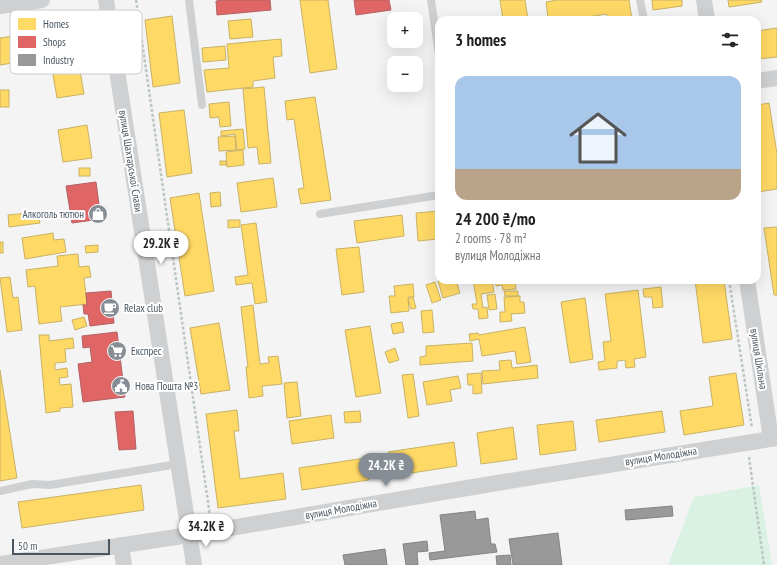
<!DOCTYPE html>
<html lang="en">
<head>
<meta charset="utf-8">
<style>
	:root { --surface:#fff; --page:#f2f2f2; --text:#222; --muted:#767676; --accent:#868d94 }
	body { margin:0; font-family:"PT Sans Narrow",sans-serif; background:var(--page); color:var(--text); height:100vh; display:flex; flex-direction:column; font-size:15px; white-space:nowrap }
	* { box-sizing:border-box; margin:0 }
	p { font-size:13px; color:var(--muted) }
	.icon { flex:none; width:22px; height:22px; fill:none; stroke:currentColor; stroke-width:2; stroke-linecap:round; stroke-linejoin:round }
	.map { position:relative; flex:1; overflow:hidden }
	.drawer { position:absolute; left:435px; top:16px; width:326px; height:268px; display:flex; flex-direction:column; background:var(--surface); border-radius:12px; box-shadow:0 4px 16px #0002 }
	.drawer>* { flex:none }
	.buttons { position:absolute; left:387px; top:12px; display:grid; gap:8px }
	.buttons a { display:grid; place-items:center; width:36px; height:36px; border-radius:8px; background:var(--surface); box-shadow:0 4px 16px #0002; font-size:20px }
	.scale { position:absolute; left:12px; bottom:10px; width:98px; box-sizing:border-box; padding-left:4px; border:2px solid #4a5661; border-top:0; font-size:11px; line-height:14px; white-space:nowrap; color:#4a5661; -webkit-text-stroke:3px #fff; paint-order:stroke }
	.price { position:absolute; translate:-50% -34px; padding:0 9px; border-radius:14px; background:#fff; color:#222; font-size:13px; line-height:26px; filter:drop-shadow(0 1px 2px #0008) }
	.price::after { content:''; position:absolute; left:50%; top:24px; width:12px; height:9px; margin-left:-6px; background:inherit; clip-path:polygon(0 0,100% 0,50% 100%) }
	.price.on { background:var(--accent); color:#fff }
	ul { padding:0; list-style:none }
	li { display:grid; align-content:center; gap:8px; height:212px; padding:0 20px }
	li span { display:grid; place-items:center; height:124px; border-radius:12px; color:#555 }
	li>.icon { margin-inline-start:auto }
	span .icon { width:72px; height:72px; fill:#fffc; stroke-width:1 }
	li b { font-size:17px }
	h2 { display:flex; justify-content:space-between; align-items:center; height:48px; padding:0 20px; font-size:17px }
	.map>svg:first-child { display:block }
	.green { fill:#d9f2e3 }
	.homes { fill:#ffd966; stroke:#c9b264 }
	.shops { fill:#e06666; stroke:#b36164 }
	.industry { fill:#999; stroke:#818588 }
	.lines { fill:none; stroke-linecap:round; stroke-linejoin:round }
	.path { stroke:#bcc7c4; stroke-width:2.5; stroke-dasharray:3 2; stroke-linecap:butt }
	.lane { stroke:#ced0d2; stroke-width:8 }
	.street { stroke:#ced0d2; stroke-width:16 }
	.labels { text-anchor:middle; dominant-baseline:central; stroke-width:4; stroke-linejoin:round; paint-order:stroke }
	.street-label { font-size:11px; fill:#4a5661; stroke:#fff }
	.poi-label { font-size:11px; fill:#4a5661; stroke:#fff; text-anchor:start }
	.key { fill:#fff; stroke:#c9ccd0; stroke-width:1 }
	.key-label { font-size:11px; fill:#4a5661 }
</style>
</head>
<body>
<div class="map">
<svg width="777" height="565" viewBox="0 0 777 565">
	<rect width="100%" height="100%" fill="#f4f4f4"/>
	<polygon class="green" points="759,485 772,565 668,565 694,497"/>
	<g class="homes">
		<polygon points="300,0 328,0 337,69 310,73"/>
		<polygon points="500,0 525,0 528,20 503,20"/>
		<polygon points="557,0 629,0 632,20 608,20 607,14 588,17 588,20 552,20 551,18 548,18 546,2"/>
		<polygon points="652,0 682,0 682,6 653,10"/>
		<polygon points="728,0 761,0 762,2 729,7"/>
		<polygon points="172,16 180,83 153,87 145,20"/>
		<polygon points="251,19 253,37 230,39 228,21"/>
		<polygon points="777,28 777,57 757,59 757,31"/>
		<polygon points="73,30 84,94 57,98 46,35"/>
		<polygon points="20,35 24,61 0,65 0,38"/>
		<polygon points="281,39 282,56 273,57 275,78 253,81 253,87 207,92 204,70 229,68 227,44"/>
		<polygon points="225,46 226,60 203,62 202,48"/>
		<polygon points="264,87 271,163 259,164 257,147 248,148 243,89"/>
		<rect x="0" y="90" width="9" height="17"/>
		<polygon points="315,97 331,200 301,204 298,189 304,188 294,119 287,120 285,101"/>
		<polygon points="229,102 231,126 220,127 219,117 210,118 209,104"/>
		<polygon points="769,103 777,154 777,189 758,192 757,105"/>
		<polygon points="184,110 192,173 167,177 159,113"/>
		<polygon points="87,125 92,158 63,162 58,130"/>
		<polygon points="243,129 245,149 237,150 235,134 221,136 221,131"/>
		<polygon points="235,136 236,150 219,151 218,137"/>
		<polygon points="243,150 244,165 227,167 226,152"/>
		<rect x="220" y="161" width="6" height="4"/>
		<rect x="79" y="168" width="11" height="8"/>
		<polygon points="273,178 277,207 241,212 237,183"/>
		<polygon points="220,192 221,206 211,207 210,193"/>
		<polygon points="199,193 214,291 185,296 170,198"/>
		<polygon points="439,211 438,239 418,241 416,213"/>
		<polygon points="38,212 40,223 9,227 8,215"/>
		<polygon points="402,215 404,236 357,243 354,221"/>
		<polygon points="228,220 240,220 240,227 228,228"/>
		<polygon points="256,223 267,302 255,304 252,283 236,285 235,277 248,275 241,225"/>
		<polygon points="777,227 777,295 774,295 764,228"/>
		<polygon points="53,233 54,240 64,239 66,252 25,259 22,238"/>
		<rect x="0" y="242" width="3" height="11"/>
		<polygon points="98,245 98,252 86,253 85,246"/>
		<polygon points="359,247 364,292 342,295 336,249"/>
		<polygon points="78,254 79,267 89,266 91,277 84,278 87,304 60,307 62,321 39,324 35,286 28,287 26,270 58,266 57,256"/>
		<polygon points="10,277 13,298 18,297 22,330 7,332 0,278"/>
		<polygon points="441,280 456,280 460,293 443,298 438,281"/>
		<polygon points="473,280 492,280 494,292 481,294 483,308 487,307 488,318 479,319 478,309 473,309 472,304 477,304"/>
		<polygon points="495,280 515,280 516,289 503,290 502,285 496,286"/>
		<polygon points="695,280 724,280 732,339 703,343"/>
		<polygon points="435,282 441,300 432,303 426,285"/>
		<polygon points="413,284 414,297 408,297 409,311 391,313 389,296 395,296 394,286"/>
		<polygon points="661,287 663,307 653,308 652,297 644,297 643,289"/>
		<polygon points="638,290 646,357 634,359 635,367 626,368 625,360 617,361 617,368 599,370 598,362 605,361 603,342 611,341 605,294"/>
		<polygon points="504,291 518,291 518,296 505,296"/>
		<polygon points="495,294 497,309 489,310 487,295"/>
		<polygon points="520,296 520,302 524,302 525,313 511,314 512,321 500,322 500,312 505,312 504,297"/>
		<polygon points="413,297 416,308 411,309 408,299"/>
		<polygon points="585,298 593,359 570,363 561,302"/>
		<polygon points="253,305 260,364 269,363 268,357 278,356 282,384 262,386 263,396 249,398 246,367 248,367 241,307"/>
		<polygon points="432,310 434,332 423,333 421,311"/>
		<polygon points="84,317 87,326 75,330 72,320"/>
		<polygon points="402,322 404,332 393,334 391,324"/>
		<polygon points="219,323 230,390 201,394 190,328"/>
		<polygon points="370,326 381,393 356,397 345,330"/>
		<polygon points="525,327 531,362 517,364 515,351 482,356 479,339 470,341 469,334 478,333 479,335"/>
		<polygon points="39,335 49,335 49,341 73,338 74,348 65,349 66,362 55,363 55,370 67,368 68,377 59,378 60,385 71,384 73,407 60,408 60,411 46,413"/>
		<polygon points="472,343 473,361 420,365 420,357 426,356 426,346"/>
		<polygon points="395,348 399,360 389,363 385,352"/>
		<polygon points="511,360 512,368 537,365 538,378 483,384 482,371 500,370 499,361"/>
		<polygon points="0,370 17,478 0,481"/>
		<polygon points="481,373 482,393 473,394 473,385 468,385 467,374"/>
		<polygon points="736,373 744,425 684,435 680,411 713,406 709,377"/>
		<polygon points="413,374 419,416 408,418 402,375"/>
		<polygon points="458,376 461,388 450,390 452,401 427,405 423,382"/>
		<polygon points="297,382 301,416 287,418 284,383"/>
		<polygon points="237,410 239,431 234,431 240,479 283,473 286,499 218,508 206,414"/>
		<polygon points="360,411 361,422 345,423 344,412"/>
		<polygon points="662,411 665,432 599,442 596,420"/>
		<polygon points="331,415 334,438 292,444 289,421"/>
		<polygon points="573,421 576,450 540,455 537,425"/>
		<polygon points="513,427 517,459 481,464 477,433"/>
		<polygon points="454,442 457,466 392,476 388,452"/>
		<polygon points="365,458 369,480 302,490 299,468"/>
		<polygon points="141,485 144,510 22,528 18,502"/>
	</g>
	<g class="shops">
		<polygon points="223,0 270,0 271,10 217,15 216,1"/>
		<polygon points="354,0 389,0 391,10 356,15"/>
		<polygon points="96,182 101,219 72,223 66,186"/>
		<polygon points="111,291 114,323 90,326 88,314 84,314 83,305 87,305 86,293"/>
		<polygon points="117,332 125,397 83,402 78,364 92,362 90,347 83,348 82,336"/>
		<polygon points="133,411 136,449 119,450 115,412"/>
	</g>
	<g class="industry">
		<polygon points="672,506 673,516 626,520 625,510"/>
		<polygon points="475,511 476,520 488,518 491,544 495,544 497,552 430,560 429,553 445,551 440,515"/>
		<polygon points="558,533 562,565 513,565 509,539"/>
		<polygon points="427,541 428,551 417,552 418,565 406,565 403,544"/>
		<polygon points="385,549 387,565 345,565 343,555"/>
		<polygon points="510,555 511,565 497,565 496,556"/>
	</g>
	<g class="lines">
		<g class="path">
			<polyline points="136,0 210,516 212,516"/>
			<polyline points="729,280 752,428"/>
			<polyline points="749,457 764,565"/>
		</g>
		<g class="lane">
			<polyline points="189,0 202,105"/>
			<polyline points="431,0 439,55"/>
			<polyline points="640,0 644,20"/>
			<polyline points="320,214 439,195"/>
			<polyline points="0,491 32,484 50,485 178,464"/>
		</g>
		<g class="street">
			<polyline points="106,0 194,565"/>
			<polyline points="704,0 707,20"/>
			<polyline points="0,6 42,0"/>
			<polyline points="757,81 777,78"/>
			<polyline points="747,280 771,439"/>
			<polyline points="121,545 124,565"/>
			<polyline points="0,564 189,535 491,484 777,438"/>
		</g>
	</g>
	<defs>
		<symbol id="shop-disc" viewBox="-11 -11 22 22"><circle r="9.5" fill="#868d94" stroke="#fff"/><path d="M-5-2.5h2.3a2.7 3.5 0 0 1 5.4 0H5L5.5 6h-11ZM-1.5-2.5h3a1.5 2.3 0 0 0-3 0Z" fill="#fff"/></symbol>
		<symbol id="cafe-disc" viewBox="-11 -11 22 22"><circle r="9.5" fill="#868d94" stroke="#fff"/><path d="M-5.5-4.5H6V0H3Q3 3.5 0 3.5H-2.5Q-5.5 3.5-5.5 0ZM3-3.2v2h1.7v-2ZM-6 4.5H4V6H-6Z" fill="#fff"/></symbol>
		<symbol id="supermarket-disc" viewBox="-11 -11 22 22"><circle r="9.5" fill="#868d94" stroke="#fff"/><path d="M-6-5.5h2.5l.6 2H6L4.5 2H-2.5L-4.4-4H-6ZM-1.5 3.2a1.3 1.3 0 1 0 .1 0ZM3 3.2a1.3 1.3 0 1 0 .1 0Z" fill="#fff"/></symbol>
		<symbol id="civic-disc" viewBox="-11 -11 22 22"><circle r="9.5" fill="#868d94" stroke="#fff"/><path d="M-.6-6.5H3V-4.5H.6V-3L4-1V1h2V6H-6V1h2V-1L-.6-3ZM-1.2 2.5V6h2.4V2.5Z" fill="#fff"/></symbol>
	</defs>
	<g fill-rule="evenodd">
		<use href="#shop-disc" x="87" y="203" width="22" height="22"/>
		<use href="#cafe-disc" x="99" y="297" width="22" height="22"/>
		<use href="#supermarket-disc" x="106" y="340" width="22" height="22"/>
		<use href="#civic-disc" x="110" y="375" width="22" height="22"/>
	</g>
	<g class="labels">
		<g class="street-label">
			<text transform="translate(131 161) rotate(81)">вулиця Шахтарської Слави</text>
			<text transform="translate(759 359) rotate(81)">вулиця Шкільна</text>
			<text transform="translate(661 456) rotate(-9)">вулиця Молодіжна</text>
			<text transform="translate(341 509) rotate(-10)">вулиця Молодіжна</text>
		</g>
		<g class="poi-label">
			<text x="84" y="214" text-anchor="end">Алкоголь тютюн</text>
			<text x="124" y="308">Relax club</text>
			<text x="131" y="351">Експрес</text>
			<text x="135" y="386">Нова Пошта №3</text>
		</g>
	</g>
	<rect x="10" y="10" width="132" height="64" rx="6" class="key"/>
	<rect x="18" y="18" width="18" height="12" fill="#ffd966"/>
	<rect x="18" y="36" width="18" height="12" fill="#e06666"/>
	<rect x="18" y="54" width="18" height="12" fill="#999"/>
	<g class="key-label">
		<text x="43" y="28">Homes</text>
		<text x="43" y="46">Shops</text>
		<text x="43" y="64">Industry</text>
	</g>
</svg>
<div class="buttons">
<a>+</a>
<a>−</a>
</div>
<div class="scale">50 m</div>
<b class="price" style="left:161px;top:265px">29.2K ₴</b>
<b class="price on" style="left:386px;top:487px">24.2K ₴</b>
<b class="price" style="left:206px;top:548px">34.2K ₴</b>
<section class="drawer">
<h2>3 homes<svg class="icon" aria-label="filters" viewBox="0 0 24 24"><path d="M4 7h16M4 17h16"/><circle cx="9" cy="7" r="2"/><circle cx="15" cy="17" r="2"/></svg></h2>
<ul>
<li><span style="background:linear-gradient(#a9c7e8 75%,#b9a48a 0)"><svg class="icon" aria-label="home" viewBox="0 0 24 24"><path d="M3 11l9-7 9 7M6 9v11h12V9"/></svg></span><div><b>24 200 ₴/mo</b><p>2 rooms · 78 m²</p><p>вулиця Молодіжна</p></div></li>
</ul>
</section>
</div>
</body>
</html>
